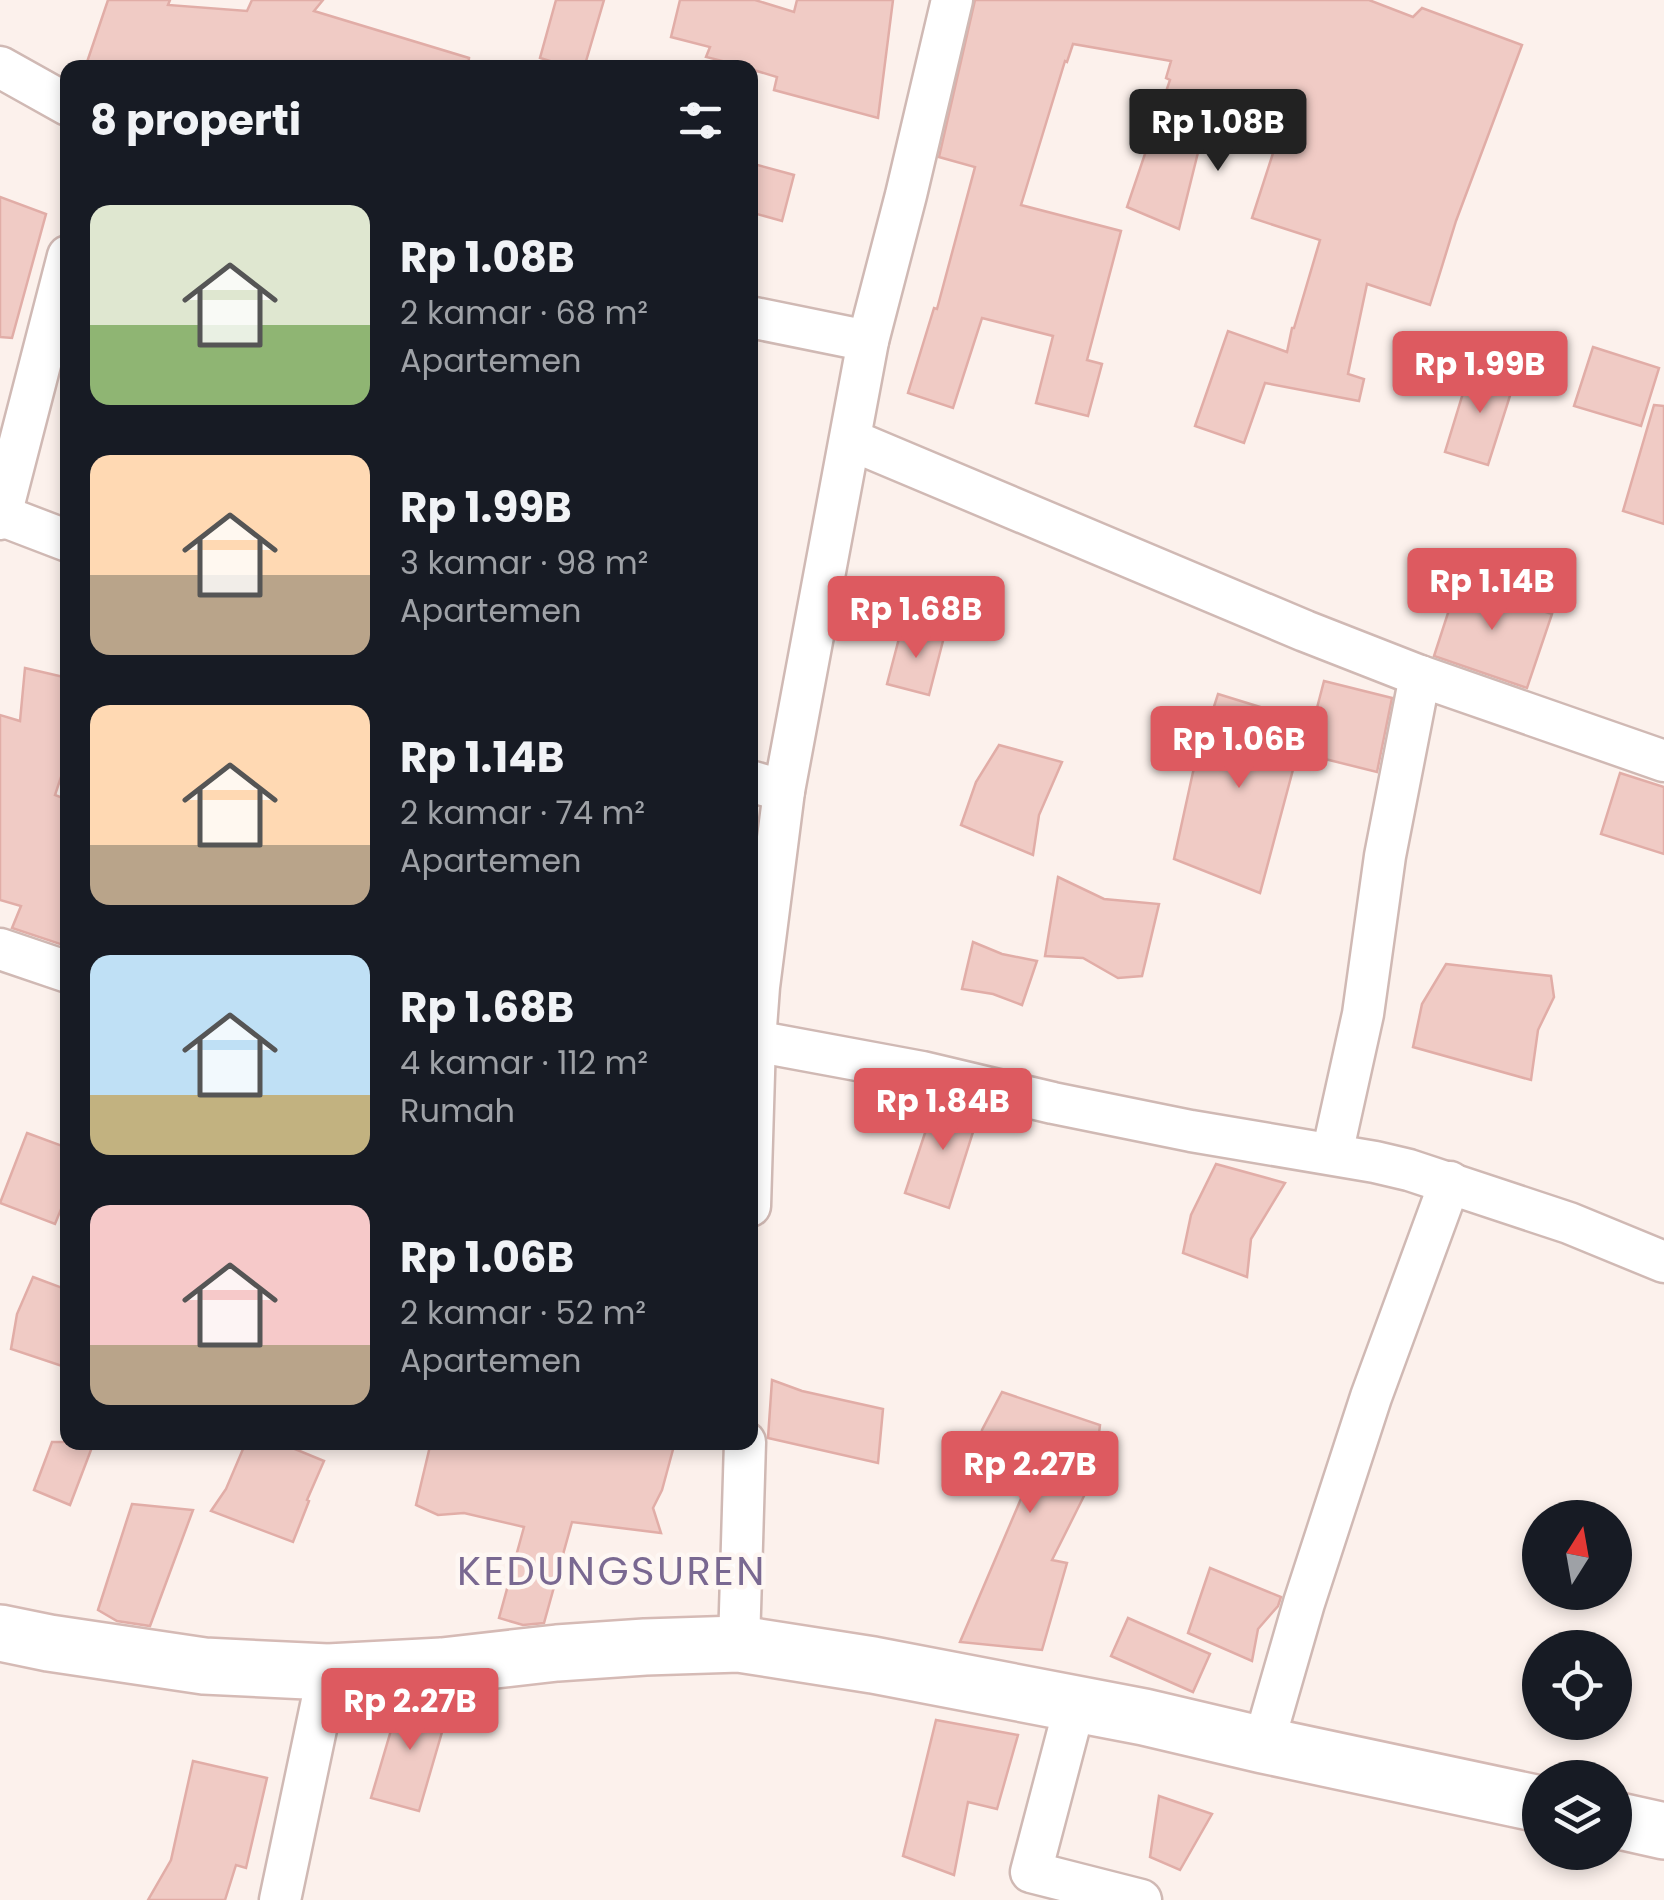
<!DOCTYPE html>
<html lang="id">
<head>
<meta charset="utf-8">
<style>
	:root { --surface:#171b24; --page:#242831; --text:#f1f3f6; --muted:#9ea1a6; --accent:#dd5a60 }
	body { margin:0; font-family:Poppins,sans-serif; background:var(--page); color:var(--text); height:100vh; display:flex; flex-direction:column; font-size:38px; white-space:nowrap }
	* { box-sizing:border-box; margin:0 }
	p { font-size:32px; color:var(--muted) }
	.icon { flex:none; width:55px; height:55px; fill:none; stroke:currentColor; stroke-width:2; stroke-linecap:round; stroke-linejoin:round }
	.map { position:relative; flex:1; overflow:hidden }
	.drawer { position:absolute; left:60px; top:60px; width:698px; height:1390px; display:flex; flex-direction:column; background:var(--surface); border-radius:20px; box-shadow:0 5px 15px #0003 }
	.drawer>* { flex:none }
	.needle { width:65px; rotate:11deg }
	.tools { position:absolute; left:1522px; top:1500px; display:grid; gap:20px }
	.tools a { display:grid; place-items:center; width:110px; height:110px; border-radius:50%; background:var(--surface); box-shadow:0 5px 15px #0003; font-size:50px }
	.price { position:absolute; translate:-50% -85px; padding:0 22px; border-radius:10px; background:var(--accent); color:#fff; font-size:32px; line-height:65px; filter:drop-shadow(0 2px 5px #0008) }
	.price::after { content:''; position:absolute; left:50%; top:60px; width:30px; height:22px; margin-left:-15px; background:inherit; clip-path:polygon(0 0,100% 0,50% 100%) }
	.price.active { background:#222; color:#fff }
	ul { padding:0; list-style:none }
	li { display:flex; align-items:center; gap:30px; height:250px; padding:0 30px }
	li span { display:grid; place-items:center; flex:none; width:280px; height:200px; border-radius:20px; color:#555 }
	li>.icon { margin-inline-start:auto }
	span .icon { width:120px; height:120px; fill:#fffc; stroke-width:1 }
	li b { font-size:42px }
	h2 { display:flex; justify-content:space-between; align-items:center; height:120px; padding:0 30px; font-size:42px }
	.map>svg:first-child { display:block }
	.building { fill:#f0cbc5; stroke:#e1ada7; stroke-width:2.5 }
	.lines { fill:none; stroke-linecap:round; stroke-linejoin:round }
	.street-casing { stroke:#d0b9b4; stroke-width:45 }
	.secondary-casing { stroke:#d5bab5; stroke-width:60 }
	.street { stroke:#fff; stroke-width:40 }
	.secondary { stroke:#fff; stroke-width:55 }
	.labels { text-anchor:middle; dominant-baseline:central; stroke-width:9; stroke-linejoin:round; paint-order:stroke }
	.quarter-label { font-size:40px; letter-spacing:2.5px; fill:#796891; stroke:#fef7f3 }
</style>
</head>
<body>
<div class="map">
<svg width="1664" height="1900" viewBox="0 0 1664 1900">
	<rect width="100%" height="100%" fill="#fcf1ec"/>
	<g class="building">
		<polygon points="108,0 170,0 168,5 247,11 252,0 323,0 314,11 469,58 468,68 85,68"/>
		<polygon points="556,0 604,0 584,68 573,68 540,58"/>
		<polygon points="680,0 755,0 794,12 797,0 893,0 878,118 774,90 777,77 750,69 750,68 706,57 710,47 671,37"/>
		<polygon points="975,0 1369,0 1413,17 1422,8 1522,45 1456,221 1430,305 1367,284 1348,374 1364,379 1359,401 1265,383 1244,443 1195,426 1228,331 1287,352 1292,328 1294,328 1320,240 1252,218 1286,113 1213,92 1179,229 1127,207 1170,80 1166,78 1171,61 1073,44 1067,62 1065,61 1021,205 1121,231 1087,360 1102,364 1088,416 1036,403 1053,336 982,318 953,408 908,393 934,308 937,309 975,167 939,157"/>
		<polygon points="750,163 794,175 782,221 750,212"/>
		<polygon points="0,197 46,214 12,338 0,337"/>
		<polygon points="1593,347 1659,368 1641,426 1574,406"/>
		<polygon points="1471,367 1515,380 1488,465 1445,452"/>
		<polygon points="1654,405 1664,406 1664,524 1623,511"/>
		<polygon points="1460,576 1507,591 1504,598 1552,614 1527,688 1434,656"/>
		<polygon points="902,627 944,637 929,695 887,684"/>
		<polygon points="25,668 68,678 68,756 55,795 68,800 68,939 60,944 12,928 21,906 0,900 0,715 20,721"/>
		<polygon points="1324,681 1392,698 1377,772 1305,754"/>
		<polygon points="1218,694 1306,721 1260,893 1174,859 1193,772"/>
		<polygon points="999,745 1062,762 1039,815 1033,855 961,825 976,782"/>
		<polygon points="1620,773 1664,787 1664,854 1601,834"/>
		<polygon points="1058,877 1104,899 1159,904 1142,976 1118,978 1083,958 1045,956"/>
		<polygon points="973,942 1002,954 1037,961 1022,1005 993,994 962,989"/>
		<polygon points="1446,964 1551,976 1554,997 1538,1030 1531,1080 1413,1047 1422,1004"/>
		<polygon points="936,1100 980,1110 949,1208 905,1193"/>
		<polygon points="27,1133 68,1148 68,1192 55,1224 0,1203"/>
		<polygon points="1216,1164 1285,1183 1251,1239 1247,1277 1183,1253 1191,1215"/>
		<polygon points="33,1277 68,1290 68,1368 11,1349 17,1314"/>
		<polygon points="772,1380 802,1391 883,1409 878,1463 768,1438"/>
		<polygon points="1002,1392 1100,1425 1094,1476 1052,1560 1067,1563 1042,1650 960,1642 1023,1494 973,1479 982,1430"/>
		<polygon points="52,1442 94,1442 70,1505 34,1490"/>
		<polygon points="246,1442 278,1442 324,1461 307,1500 309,1501 293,1542 211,1511 226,1489"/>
		<polygon points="431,1442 675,1442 662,1490 653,1508 661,1533 572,1522 544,1623 523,1625 499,1618 524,1527 464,1513 438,1515 416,1505"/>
		<polygon points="132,1504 193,1510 150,1626 117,1621 98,1610"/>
		<polygon points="1210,1568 1281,1597 1278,1606 1258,1629 1252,1661 1188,1633"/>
		<polygon points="1128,1618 1210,1654 1193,1692 1111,1656"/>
		<polygon points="417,1699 449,1708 419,1811 371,1798 400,1700"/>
		<polygon points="936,1720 1018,1735 997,1809 968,1802 954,1875 903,1856"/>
		<polygon points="193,1761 267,1778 246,1868 236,1865 225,1900 148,1900 171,1860"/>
		<polygon points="1159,1796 1212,1814 1180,1870 1150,1857"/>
	</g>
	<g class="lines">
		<defs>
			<g id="street">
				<polyline points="0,67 68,105"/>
				<polyline points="750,317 868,341"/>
				<polyline points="851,440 1305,631 1420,676 1664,761"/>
				<polyline points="0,515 68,541"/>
				<polyline points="0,519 68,256"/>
				<polyline points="750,781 784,791"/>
				<polyline points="0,949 68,972"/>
				<polyline points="755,1041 922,1072 1053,1103 1191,1131 1375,1162 1409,1170 1569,1223 1664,1262"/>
				<polyline points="1332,1154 1363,1014 1385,856 1420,676"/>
				<polyline points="750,1206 755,1041 759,987 784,791 868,341 906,195 952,0"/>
				<polyline points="739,1644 745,1442"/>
				<polyline points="1075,1705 1031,1872 1141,1900"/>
				<polyline points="1263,1745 1304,1603 1371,1397 1450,1182"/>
				<polyline points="280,1900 328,1672"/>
			</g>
			<g id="secondary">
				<polyline points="0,1633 49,1643 204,1666 328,1672 442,1666 557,1653 645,1647 739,1644 873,1665 1144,1717 1263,1745 1540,1804"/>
				<polyline points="1615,1820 1664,1831"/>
			</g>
		</defs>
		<use href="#street" class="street-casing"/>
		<use href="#secondary" class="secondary-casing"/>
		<use href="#street" class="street"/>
		<use href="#secondary" class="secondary"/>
	</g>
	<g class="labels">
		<g class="quarter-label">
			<text x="612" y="1571">KEDUNGSUREN</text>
		</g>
	</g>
</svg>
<div class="tools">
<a><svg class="needle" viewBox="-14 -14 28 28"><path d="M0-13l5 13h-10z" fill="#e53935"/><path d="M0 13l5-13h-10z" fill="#9ea1a6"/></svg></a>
<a><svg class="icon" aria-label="locate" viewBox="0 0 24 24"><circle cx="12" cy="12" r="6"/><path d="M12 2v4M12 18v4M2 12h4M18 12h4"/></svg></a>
<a><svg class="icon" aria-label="layers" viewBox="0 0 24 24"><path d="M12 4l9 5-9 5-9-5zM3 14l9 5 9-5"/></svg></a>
</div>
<b class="price active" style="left:1218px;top:174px">Rp 1.08B</b>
<b class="price" style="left:1480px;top:416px">Rp 1.99B</b>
<b class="price" style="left:1492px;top:633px">Rp 1.14B</b>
<b class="price" style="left:916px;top:661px">Rp 1.68B</b>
<b class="price" style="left:1239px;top:791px">Rp 1.06B</b>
<b class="price" style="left:943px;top:1153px">Rp 1.84B</b>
<b class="price" style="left:1030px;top:1516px">Rp 2.27B</b>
<b class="price" style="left:410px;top:1753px">Rp 2.27B</b>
<section class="drawer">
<h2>8 properti<svg class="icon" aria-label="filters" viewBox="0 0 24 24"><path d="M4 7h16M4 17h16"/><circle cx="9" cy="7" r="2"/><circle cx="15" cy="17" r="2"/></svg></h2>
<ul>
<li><span style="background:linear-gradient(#dfe7d0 60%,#8fb573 0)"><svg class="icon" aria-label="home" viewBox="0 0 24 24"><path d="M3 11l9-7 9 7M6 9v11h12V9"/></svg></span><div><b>Rp 1.08B</b><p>2 kamar · 68 m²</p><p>Apartemen</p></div></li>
<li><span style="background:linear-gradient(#ffd9b3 60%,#b9a48a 0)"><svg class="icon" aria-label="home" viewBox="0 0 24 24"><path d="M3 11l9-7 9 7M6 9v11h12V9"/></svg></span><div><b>Rp 1.99B</b><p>3 kamar · 98 m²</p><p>Apartemen</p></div></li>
<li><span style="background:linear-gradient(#ffd9b3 70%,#b9a48a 0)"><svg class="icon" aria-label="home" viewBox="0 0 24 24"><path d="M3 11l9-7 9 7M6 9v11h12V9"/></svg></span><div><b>Rp 1.14B</b><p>2 kamar · 74 m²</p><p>Apartemen</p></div></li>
<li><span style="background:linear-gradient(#bfe0f5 70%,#c2b280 0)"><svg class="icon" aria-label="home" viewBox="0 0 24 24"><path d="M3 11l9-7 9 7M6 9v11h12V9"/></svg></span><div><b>Rp 1.68B</b><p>4 kamar · 112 m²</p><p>Rumah</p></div></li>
<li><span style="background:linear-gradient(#f6c9c9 70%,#b9a48a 0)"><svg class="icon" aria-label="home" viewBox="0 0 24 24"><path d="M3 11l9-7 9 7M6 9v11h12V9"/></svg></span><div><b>Rp 1.06B</b><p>2 kamar · 52 m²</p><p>Apartemen</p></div></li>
</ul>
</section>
</div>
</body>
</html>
